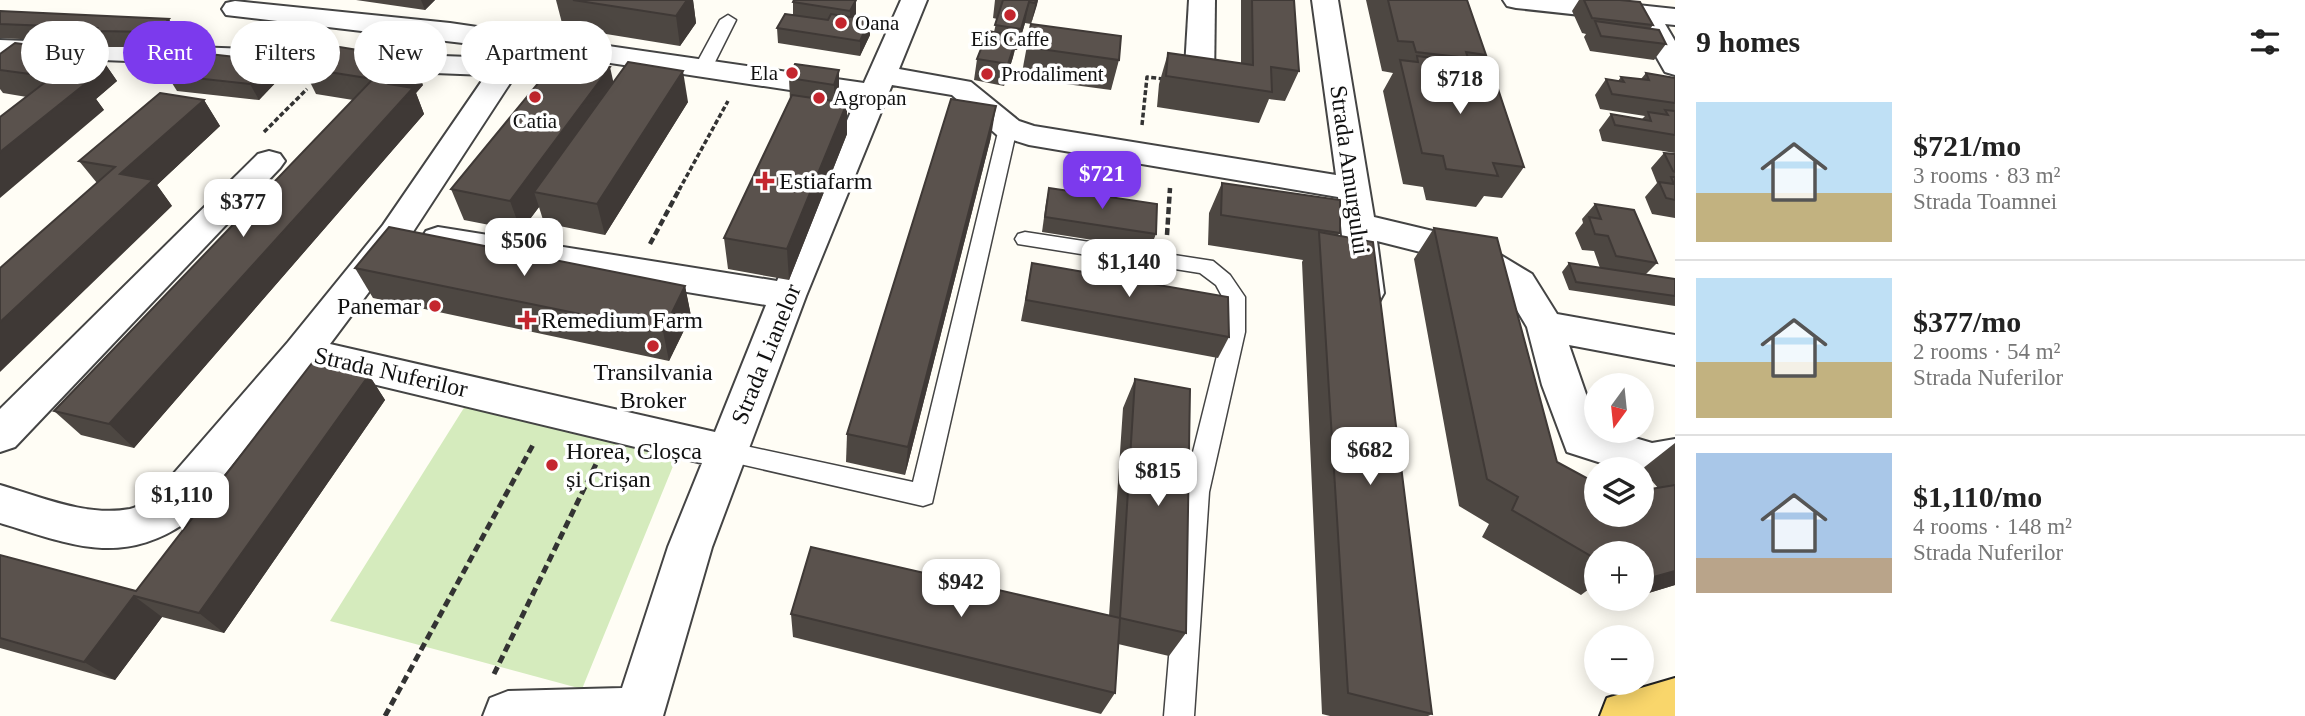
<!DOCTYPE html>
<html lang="en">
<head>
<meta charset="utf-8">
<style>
	:root { --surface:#fff; --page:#f2f2f2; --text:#222; --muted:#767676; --line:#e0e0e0; --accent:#7c3aed }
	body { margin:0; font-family:"Times New Roman",serif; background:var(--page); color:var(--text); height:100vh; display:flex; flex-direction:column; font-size:26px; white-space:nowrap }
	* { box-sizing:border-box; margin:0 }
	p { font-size:23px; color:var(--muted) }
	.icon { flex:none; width:38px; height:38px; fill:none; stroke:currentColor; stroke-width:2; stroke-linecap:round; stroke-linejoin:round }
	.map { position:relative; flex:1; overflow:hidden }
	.details { display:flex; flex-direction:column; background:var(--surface); width:630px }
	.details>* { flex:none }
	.top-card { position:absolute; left:21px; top:21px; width:665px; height:63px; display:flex; gap:14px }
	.needle { width:46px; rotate:195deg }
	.fabs { position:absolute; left:1584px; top:373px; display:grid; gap:14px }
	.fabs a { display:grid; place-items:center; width:70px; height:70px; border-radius:50%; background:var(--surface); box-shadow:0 4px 18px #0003; font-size:35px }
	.price { position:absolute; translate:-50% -60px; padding:0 16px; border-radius:14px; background:#fff; color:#222; font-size:23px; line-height:46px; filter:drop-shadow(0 2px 4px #0008) }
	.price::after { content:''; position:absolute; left:50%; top:42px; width:21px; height:16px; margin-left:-10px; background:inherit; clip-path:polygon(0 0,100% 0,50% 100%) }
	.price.active { background:var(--accent); color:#fff }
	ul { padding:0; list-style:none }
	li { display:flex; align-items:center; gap:21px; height:175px; padding:0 21px }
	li+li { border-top:2px solid var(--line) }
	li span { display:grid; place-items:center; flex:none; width:196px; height:140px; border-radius:0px; color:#555 }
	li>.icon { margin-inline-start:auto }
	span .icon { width:84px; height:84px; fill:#fffc; stroke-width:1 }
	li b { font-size:30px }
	h2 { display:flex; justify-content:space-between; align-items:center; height:84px; padding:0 21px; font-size:30px }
	.pill { padding:0 24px; border-radius:32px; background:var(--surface); box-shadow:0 4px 18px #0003; font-size:24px; line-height:63px }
	.pill.active { background:var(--accent); color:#fff }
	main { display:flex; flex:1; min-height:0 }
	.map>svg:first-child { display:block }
	.green { fill:#d5ebbd }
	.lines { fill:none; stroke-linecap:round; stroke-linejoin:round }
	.lane-casing { stroke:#444; stroke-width:3 }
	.street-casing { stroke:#444; stroke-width:4 }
	.primary-casing { stroke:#222; stroke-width:4 }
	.path-far2 { stroke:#333; stroke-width:3.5; stroke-dasharray:5 2.5; stroke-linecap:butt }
	.path-far1 { stroke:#333; stroke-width:4.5; stroke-dasharray:7 3.5; stroke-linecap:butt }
	.path { stroke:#333; stroke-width:5; stroke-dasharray:8 4.5; stroke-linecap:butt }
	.lane { fill:#fff; fill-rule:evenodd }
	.street { fill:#fff; fill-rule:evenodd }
	.primary { fill:#f9d66b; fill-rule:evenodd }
	.wall { fill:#4d4742 }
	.shaded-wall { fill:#3f3936 }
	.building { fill:#5a524d; stroke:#3f3936; stroke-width:2 }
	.poi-dot { fill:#c4262e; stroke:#fff; stroke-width:2.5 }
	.labels { text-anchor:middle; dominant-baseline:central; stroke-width:7; stroke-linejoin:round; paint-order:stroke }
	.far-poi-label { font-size:21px; fill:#111; stroke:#fff; text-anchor:start }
	.street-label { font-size:24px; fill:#111; stroke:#fff }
	.poi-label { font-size:24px; fill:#111; stroke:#fff; text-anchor:start }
</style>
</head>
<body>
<main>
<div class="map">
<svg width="1675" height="716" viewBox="0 0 1675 716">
	<rect width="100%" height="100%" fill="#fffdf5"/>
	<polygon class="green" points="467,403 680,449 582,689 330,621"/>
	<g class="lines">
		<defs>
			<g id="lane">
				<polygon points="728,15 736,20 711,70 708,74 696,74 693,70 720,20"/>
				<polygon points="1008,122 1017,128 932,503 923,506 718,459 715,452 718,445 727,442 913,482 999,128"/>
				<polygon points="1025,232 1213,261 1230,275 1245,297 1245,332 1209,492 1194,716 1164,716 1183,492 1223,332 1223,298 1216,285 1200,273 1018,244 1015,239 1018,234"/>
			</g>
			<g id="street">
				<path d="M901,0H927L899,69L971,82L1019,121L1034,126L1336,175L1312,0H1338L1374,217L1479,242L1532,274L1557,314L1675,335V365L1569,345L1596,423V430H1608L1652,443L1675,439V475L1652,479L1642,476V469H1620L1567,452L1542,385L1527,327L1506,292L1456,261L1377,241L1384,293L1379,302L1366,306L1353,302L1348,293L1338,197L1029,145L997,135L952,95L892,85L806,296L712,547L663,716H483L490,698L508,691L622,688L668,547L702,463L310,369L185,523C120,567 69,544 0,523V485C41,497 87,517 130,509C139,507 147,500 155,495L288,342L383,225L486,75L0,56V40L498,58L505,48L226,15L222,9L226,3L235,1L450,23L864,83ZM531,51L856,100L777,281L438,227L426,231L421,239L426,247L438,251L766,305L715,432L330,344L407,241Z"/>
				<polygon points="1189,0 1215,0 1214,85 1209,91 1199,94 1189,91 1184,85"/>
				<polygon points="1503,0 1591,0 1675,9 1675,25 1665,24 1675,41 1675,75 1665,72 1636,21 1516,8 1507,6"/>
				<polygon points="269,151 280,154 285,161 280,168 15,447 0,452 0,409 258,154"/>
			</g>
			<polygon id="primary" points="1675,678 1675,716 1600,716 1607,698"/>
		</defs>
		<use href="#lane" class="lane-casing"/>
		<use href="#street" class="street-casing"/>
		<use href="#primary" class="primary-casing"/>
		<g class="path-far2">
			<polyline points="1142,125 1147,77 1164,79"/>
			<polyline points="264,132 307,89"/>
			<polyline points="679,190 728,101"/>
		</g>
		<g class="path-far1">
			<polyline points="1167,235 1170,188"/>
			<polyline points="650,244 680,188"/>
		</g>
		<g class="path">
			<polyline points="494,674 599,458"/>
			<polyline points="385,716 534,443"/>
		</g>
		<use href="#lane" class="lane"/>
		<use href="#street" class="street"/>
		<use href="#primary" class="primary"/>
	</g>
	<g class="wall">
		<polygon points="356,0 435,0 425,10"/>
		<polygon points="556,0 693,0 696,23 680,46 563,27"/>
		<polygon points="794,0 856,0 856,17 870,20 870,35 860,56 778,43 777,28 793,15 793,2"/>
		<polygon points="995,0 1038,0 1031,24 1025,23 1017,50 1015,50 1013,57 1004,86 974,80 977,59 994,32 997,19 993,18"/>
		<polygon points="1241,0 1294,0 1299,71 1285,101 1269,99 1259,123 1157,107 1159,84 1168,53 1241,63"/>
		<polygon points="1366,0 1467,0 1486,55 1477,70 1524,167 1502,198 1484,196 1476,207 1426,200 1423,187 1403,184 1383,91 1393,73 1382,71"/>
		<polygon points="1579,0 1620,0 1653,25 1650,29 1666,44 1654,60 1590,51 1584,37 1586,34 1582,33 1572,11"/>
		<polygon points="0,11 178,35 167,47 105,47 102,43 0,38"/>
		<polygon points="1031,24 1119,60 1111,90 1021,78"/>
		<polygon points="0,54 99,55 117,81 96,99 104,110 3,93 0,89"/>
		<polygon points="303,68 423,85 416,93 424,114 134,448 81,435 54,411 353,100 316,94"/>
		<polygon points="839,70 839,92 836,102 847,103 847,134 789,280 728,269 724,238 790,100 789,78"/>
		<polygon points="1646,73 1675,78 1675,153 1602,141 1599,130 1611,114 1642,119 1645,116 1600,109 1595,95 1606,79 1618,81 1621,77 1641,79"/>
		<polygon points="167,75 281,77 259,100 177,91"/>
		<polygon points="613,82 688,102 605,235 544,223 539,207 521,231 464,220 451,189"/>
		<polygon points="204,100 220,126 157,185 172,206 97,183 79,161"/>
		<polygon points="991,137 905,475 846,462 847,434"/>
		<polygon points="1664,153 1675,154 1675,218 1652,214 1645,197 1657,183 1651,168"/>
		<polygon points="1222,183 1340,233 1338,235 1432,714 1428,716 1330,716 1322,714 1302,262 1303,260 1208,245 1209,213"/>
		<polygon points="1049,188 1156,234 1150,249 1042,232 1046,203"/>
		<polygon points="1595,204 1657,263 1646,274 1675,279 1675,306 1569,290 1562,272 1569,263 1600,268 1594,251 1582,250 1575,233 1583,223 1582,219"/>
		<polygon points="1434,228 1557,462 1642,514 1658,488 1642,469 1675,443 1675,585 1642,595 1642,553 1596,553 1596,593 1589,589 1581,595 1482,537 1489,524 1459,506 1414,259"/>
		<polygon points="1032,263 1229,337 1218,358 1021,321"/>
		<polygon points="355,268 685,286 691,316 669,361 373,298"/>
		<polygon points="369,375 385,400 224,633 162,617 115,680 0,648 0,555 136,591"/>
		<polygon points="1135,379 1186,633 1169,656 1118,644 1115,693 1101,714 793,637 791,614 1109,616 1123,408"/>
		<polygon points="1605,598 1628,598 1612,603"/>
	</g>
	<g class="shaded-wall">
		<polygon points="421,0 435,0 425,10"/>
		<polygon points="687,0 693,0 696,23 680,46 676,16"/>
		<polygon points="856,0 856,20 850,32 850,11"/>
		<polygon points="1036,0 1038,0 1037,5 1031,24"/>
		<polygon points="1029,2 1025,23 1017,50 1021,29"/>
		<polygon points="169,19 178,35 167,47 157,32"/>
		<polygon points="870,20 870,35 860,56 860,41"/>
		<polygon points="1017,36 1013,57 1004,86 1008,64"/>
		<polygon points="99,55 117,81 96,99 104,110 0,198 0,152 66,81"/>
		<polygon points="413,59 423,85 416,93 424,114 134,448 109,424 389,84"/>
		<polygon points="273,61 281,77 259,100 250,84"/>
		<polygon points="610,67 617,98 534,192 539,207 521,231 510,201"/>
		<polygon points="839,70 839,92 834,106 834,85"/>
		<polygon points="683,71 688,102 605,235 597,204"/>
		<polygon points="204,100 220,126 157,185 172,206 0,372 0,322 120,174"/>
		<polygon points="847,103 847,134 789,280 787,249"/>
		<polygon points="996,106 991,137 905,475 908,447"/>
		<polygon points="685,286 691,316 669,361 663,331"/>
		<polygon points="369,375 385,400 224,633 199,613"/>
		<polygon points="1675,571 1675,585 1642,595 1642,584 1650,578"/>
		<polygon points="134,596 162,617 115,680 84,662"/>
		<polygon points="1619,598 1628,598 1612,603"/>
	</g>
	<g class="building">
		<polygon points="573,0 687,0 676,16"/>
		<polygon points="794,0 856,0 850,11 793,2"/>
		<polygon points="1003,0 1036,0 1035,3 1029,2 1021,29 995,25"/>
		<polygon points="1252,0 1294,0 1299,71 1271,67 1272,92 1166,76 1168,53 1253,65"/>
		<polygon points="1388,0 1467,0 1486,55 1466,52 1468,58 1416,52 1413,42 1398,41"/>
		<polygon points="1584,0 1620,0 1640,2 1653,25 1592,18"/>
		<polygon points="0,11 169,19 157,32 94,31 97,28 0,24"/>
		<polygon points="785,14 828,20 831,14 870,20 860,41 777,28"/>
		<polygon points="1595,21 1659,30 1666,44 1601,36"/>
		<polygon points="1031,24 1121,36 1119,60 1026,47"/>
		<polygon points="988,31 1017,36 1008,64 977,59"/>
		<polygon points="15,43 99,55 66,81 85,84 0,152 0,117 52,77 0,70 0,54"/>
		<polygon points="327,45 413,59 389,84 413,88 109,424 54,411 373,79 303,68"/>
		<polygon points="191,52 273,61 250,84 167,75"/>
		<polygon points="1417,56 1463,62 1465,68 1492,71 1524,167 1493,163 1498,176 1446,169 1443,156 1422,153 1400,60 1418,62"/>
		<polygon points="558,59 610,67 510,201 451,189"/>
		<polygon points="628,62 683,71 597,204 534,192"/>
		<polygon points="795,64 839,70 834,85 789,78"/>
		<polygon points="1646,73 1675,78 1675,103 1612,94 1606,79 1624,82 1621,77 1649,80"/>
		<polygon points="160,93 204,100 120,174 153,180 0,322 0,268 115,167 79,161"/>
		<polygon points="792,95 847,103 787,249 724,238"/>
		<polygon points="951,99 996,106 908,447 847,434"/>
		<polygon points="1665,110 1675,111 1675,135 1615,125 1611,114 1651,121 1648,112 1668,115"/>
		<polygon points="1664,153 1675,154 1675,172 1673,171"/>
		<polygon points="1671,177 1675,177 1675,200 1666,198 1659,182 1674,184"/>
		<polygon points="1222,183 1340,200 1340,233 1221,215"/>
		<polygon points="1049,188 1157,204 1156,234 1045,217"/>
		<polygon points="1595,204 1634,210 1657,263 1616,256 1608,236 1595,234 1589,217 1601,219"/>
		<polygon points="389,227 685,286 663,331 355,268"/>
		<polygon points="1434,228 1497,238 1557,462 1596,483 1596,514 1642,514 1642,497 1651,489 1675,485 1675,571 1650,578 1642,574 1642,553 1596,553 1596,559 1512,510 1518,497 1487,479"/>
		<polygon points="1319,232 1373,242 1432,714 1348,693"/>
		<polygon points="1032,263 1228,297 1229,337 1026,300"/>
		<polygon points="1569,263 1675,279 1675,296 1576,282"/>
		<polygon points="312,363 369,375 199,613 134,596 84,662 0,638 0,555 136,591"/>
		<polygon points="1135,379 1190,389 1186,633 1120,618"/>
		<polygon points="811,547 1120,618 1115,693 791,614"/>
	</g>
	<g class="poi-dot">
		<circle cx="1010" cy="15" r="7"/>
		<circle cx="841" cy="23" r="7"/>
		<circle cx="792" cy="73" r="7"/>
		<circle cx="987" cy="74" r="7"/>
		<circle cx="535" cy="97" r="7"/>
		<circle cx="819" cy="98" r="7"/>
		<path d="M761.5 170.5h7v7h7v7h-7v7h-7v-7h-7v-7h7z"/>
		<circle cx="435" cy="306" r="7"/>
		<path d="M523.5 309.5h7v7h7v7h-7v7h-7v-7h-7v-7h7z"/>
		<circle cx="653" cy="346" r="7"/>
		<circle cx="552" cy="465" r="7"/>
	</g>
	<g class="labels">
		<g class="far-poi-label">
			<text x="855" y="23">Oana</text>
			<text x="1010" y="39" text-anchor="middle">Eis Caffe</text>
			<text x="778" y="73" text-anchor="end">Ela</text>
			<text x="1001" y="74">Prodaliment</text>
			<text x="833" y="98">Agropan</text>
			<text x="535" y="121" text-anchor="middle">Catia</text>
		</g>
		<g class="street-label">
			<text transform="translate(1350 170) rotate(82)">Strada Amurgului</text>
			<text transform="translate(766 354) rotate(-68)">Strada Lianelor</text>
			<text transform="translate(391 372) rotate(13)">Strada Nuferilor</text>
		</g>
		<g class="poi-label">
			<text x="779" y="181">Estiafarm</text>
			<text x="421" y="306" text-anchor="end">Panemar</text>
			<text x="541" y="320">Remedium Farm</text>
			<text x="653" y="372" text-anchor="middle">Transilvania<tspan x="653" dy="28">Broker</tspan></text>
			<text x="566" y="451">Horea, Cloșca<tspan x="566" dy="28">și Crișan</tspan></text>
		</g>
	</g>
</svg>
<div class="fabs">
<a><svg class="needle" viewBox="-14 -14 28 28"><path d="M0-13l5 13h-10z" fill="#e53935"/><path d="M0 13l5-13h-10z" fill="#767676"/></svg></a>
<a><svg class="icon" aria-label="layers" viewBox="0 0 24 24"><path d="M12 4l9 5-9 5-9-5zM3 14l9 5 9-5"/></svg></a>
<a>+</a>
<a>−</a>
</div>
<b class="price" style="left:1460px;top:116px">$718</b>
<b class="price active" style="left:1102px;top:211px">$721</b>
<b class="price" style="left:243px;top:239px">$377</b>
<b class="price" style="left:524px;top:278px">$506</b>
<b class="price" style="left:1129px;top:299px">$1,140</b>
<b class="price" style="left:1370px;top:487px">$682</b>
<b class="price" style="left:1158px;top:508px">$815</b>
<b class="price" style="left:182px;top:532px">$1,110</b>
<b class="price" style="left:961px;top:619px">$942</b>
<div class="top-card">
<a class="pill">Buy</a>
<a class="pill active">Rent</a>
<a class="pill">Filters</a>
<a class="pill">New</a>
<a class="pill">Apartment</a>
</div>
</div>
<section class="details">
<h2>9 homes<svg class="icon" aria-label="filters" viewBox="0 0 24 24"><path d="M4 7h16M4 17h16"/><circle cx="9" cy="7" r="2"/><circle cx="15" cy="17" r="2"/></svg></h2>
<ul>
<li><span style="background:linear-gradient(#bfe0f5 65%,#c2b280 0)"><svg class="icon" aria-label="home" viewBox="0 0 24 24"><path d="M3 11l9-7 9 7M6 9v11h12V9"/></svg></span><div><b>$721/mo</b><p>3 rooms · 83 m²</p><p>Strada Toamnei</p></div></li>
<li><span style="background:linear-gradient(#bfe0f5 60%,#c2b280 0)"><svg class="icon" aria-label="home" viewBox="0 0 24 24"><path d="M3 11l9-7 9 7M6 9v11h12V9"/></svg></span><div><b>$377/mo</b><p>2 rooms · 54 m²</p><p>Strada Nuferilor</p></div></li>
<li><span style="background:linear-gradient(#a9c7e8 75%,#b9a48a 0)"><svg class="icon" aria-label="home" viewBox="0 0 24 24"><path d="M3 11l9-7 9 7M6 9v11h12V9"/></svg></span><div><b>$1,110/mo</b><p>4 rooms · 148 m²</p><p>Strada Nuferilor</p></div></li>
</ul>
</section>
</main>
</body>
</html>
